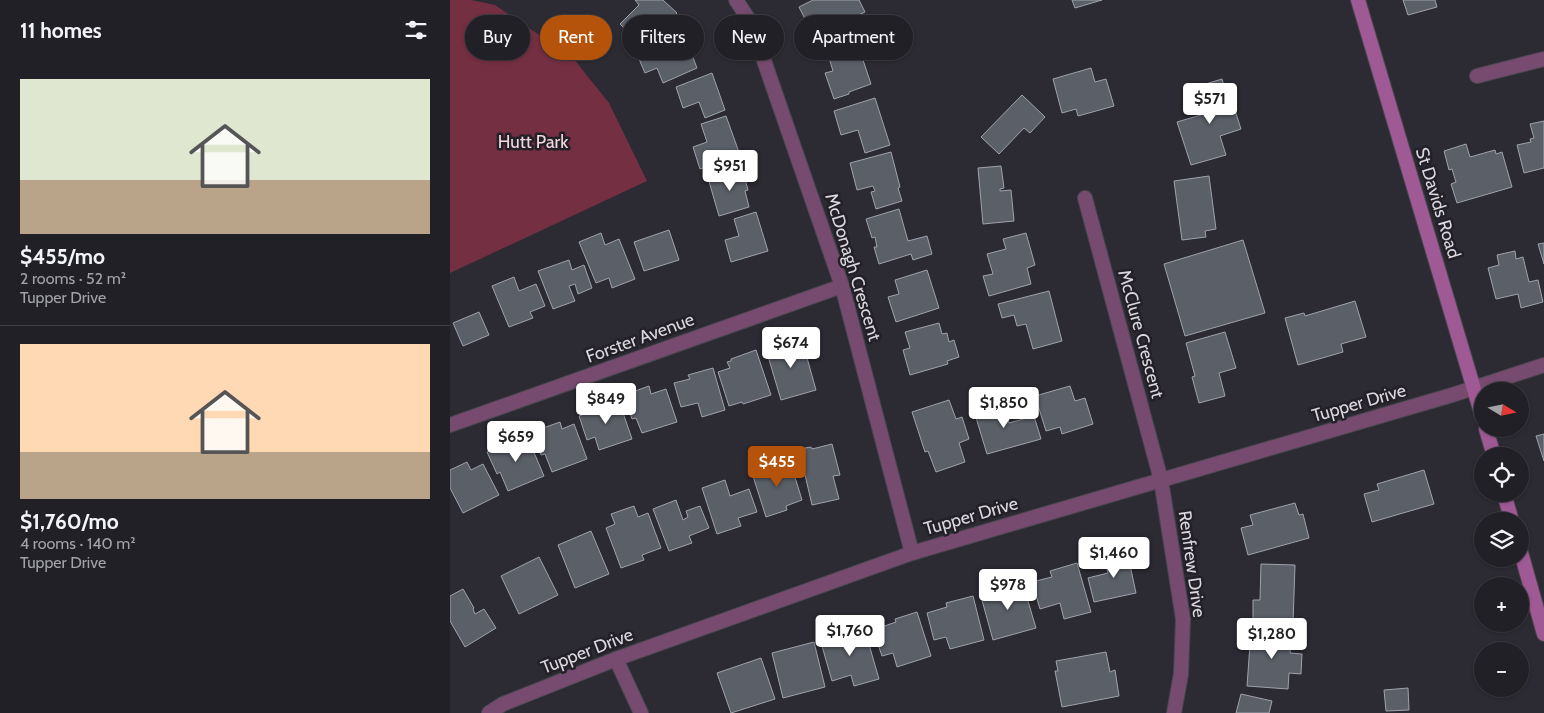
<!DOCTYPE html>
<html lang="en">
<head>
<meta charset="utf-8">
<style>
	:root { --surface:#212026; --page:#29282e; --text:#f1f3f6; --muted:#a2a3a7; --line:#3e3e43; --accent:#b45309 }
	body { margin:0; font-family:Cabin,sans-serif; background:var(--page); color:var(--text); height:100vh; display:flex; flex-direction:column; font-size:19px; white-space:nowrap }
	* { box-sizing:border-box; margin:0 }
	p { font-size:16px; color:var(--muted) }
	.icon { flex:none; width:28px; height:28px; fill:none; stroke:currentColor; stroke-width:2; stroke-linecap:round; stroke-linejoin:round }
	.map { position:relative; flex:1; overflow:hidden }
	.side { display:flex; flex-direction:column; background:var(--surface); width:450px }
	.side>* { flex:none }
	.top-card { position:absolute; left:15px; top:15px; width:475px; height:45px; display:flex; gap:10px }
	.needle { width:32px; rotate:100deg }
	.buttons { position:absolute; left:1024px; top:382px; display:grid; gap:10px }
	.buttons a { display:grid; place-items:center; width:55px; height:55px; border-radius:50%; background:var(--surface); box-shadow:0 1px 4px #0004,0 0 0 1px var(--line); font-size:25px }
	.price { position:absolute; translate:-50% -42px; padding:0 11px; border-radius:5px; background:#fff; color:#222; font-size:16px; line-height:32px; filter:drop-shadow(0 1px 2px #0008) }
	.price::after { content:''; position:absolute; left:50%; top:30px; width:15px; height:11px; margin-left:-8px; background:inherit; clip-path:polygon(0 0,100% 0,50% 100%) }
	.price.current { background:var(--accent); color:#fff }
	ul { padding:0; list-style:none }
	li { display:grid; align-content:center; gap:10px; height:265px; padding:0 20px }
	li+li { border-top:1px solid var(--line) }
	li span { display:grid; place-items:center; height:155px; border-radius:0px; color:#555 }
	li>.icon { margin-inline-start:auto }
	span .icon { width:90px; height:90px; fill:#fffc; stroke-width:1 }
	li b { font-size:21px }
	h2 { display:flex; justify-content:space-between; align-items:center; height:60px; padding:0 20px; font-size:21px }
	.chip { padding:0 18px; border-radius:22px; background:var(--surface); box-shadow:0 1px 4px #0004,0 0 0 1px var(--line); font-size:18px; line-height:45px }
	.chip.current { background:var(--accent); color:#fff }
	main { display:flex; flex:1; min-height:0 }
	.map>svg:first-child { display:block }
	.green { fill:#742f42 }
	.building { fill:#5b5f68; stroke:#9fa3ad }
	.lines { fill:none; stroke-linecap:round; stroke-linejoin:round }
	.minor-casing { stroke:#48464e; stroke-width:16 }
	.secondary-casing { stroke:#48464e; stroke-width:16 }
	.minor { stroke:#764b6f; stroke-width:14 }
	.secondary { stroke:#9f5a95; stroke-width:14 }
	.labels { text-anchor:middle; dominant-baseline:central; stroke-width:5; stroke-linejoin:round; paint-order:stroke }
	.park-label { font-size:18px; fill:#f2d8dd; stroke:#232028 }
	.street-label { font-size:18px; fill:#dad8de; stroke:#232028 }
</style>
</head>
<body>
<main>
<section class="side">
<h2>11 homes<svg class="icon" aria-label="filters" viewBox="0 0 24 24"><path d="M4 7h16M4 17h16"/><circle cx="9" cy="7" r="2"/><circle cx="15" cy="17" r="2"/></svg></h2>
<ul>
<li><span style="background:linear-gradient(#dfe7d0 65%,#b9a48a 0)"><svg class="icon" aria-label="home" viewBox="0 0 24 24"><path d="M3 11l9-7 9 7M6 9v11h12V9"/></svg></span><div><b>$455/mo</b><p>2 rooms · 52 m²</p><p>Tupper Drive</p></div></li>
<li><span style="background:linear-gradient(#ffd9b3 70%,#b9a48a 0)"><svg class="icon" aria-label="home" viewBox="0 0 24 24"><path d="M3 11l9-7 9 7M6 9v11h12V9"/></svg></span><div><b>$1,760/mo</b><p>4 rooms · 140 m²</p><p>Tupper Drive</p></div></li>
</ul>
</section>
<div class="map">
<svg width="1094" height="713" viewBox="0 0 1094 713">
	<rect width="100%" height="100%" fill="#2c2a32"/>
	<polygon class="green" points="0,0 21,0 45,5 123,58 159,103 197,181 0,273"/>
	<g class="building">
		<polygon points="185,0 213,0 227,13 195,45 186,37 185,39 170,24 189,5"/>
		<polygon points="363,0 409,0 415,12 396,21 403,34 371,51 349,7"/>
		<polygon points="622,0 652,0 625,8"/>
		<polygon points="953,0 985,0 987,7 958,15"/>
		<polygon points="237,26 249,52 242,55 247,68 213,83 207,68 195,73 189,59 199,55 197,50 214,42 211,37"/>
		<polygon points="409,48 421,84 399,92 399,94 384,99 375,73 383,71 379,58"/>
		<polygon points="641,68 645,82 656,79 664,106 628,116 626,109 612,113 603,79"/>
		<polygon points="262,73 275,110 255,118 249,102 233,108 226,87"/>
		<polygon points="772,79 778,99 781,98 791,129 770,136 776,155 741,165 727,122 751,115 749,109 756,107 749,86"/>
		<polygon points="572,95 595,117 580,133 574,128 549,154 531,137"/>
		<polygon points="425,98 440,145 415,153 408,130 391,135 384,111"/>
		<polygon points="276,116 290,155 250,169 243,147 257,142 251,124"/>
		<polygon points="1094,121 1094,168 1074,173 1067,145 1081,142 1080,139 1084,138 1080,124"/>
		<polygon points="1016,144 1020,157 1045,150 1046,154 1052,152 1062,187 1007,203 1001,184 1006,182 1002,169 999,170 994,151"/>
		<polygon points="441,152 450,187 448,188 452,201 426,209 421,192 425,191 423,186 407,190 400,163"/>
		<polygon points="551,166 554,188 550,189 550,191 561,190 564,221 533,224 528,168"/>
		<polygon points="292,168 298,190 295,191 299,207 269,216 258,178"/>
		<polygon points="759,176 766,229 755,231 756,237 732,240 724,181"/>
		<polygon points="449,209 458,241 477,236 482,254 463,260 461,254 429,264 424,247 427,247 425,237 422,238 416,219"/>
		<polygon points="306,212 318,251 281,262 275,240 289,236 284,219"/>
		<polygon points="219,230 229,260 194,271 184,242"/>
		<polygon points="151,233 155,245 169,239 185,279 162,288 159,278 146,283 129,242"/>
		<polygon points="576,233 585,265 577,268 581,284 539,296 533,276 543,274 537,254 556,249 553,239"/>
		<polygon points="793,240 815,313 735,336 714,264"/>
		<polygon points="1094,243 1094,264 1088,244"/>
		<polygon points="1065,251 1066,259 1073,257 1079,282 1088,280 1093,302 1071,308 1068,294 1046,299 1038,268 1049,265 1047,255"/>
		<polygon points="119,260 122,270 134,265 142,288 128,294 125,284 119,286 125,301 103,309 88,271"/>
		<polygon points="477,270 489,308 446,322 438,297 449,294 445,280"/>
		<polygon points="64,277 69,291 86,284 95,306 80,312 83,318 59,327 42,286"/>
		<polygon points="599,291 612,341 583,349 576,324 567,326 564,315 552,318 548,304"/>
		<polygon points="905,301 916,337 891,344 893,352 848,365 835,318 854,313 855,316"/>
		<polygon points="29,312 39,335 13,346 3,323"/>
		<polygon points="489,323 492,334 497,333 499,342 504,340 509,357 497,361 498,364 460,375 453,350 460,348 455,332"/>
		<polygon points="775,332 786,368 769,373 775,396 749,403 742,377 745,376 736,343"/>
		<polygon points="334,340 336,345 352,340 366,390 331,400 315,346"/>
		<polygon points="306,350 321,395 293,404 292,402 279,406 268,372 280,368 277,362 281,361 281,359"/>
		<polygon points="263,368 275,410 252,417 248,403 231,407 224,383 240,379 238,375"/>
		<polygon points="199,386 201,394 216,389 227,422 192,433 186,418 182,419 174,395"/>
		<polygon points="620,386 625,401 635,398 643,424 612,434 610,427 596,431 585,396"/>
		<polygon points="168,398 182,439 149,450 145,437 137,440 129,416 146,410 144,406"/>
		<polygon points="499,400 506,419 512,417 519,439 509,443 515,462 486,472 478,451 475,452 462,412"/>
		<polygon points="554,402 559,423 584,416 591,439 537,454 524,411"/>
		<polygon points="110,422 112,429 124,424 137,459 102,472 95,454 91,455 82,432"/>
		<polygon points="1094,434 1094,461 1086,436"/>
		<polygon points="77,436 94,476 58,491 50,472 47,474 37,452"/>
		<polygon points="382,444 390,475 383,476 389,499 362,505 349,449 361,447 362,449"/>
		<polygon points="340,461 352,500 336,506 337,510 316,517 302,473"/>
		<polygon points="17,462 21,470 33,464 49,495 13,513 0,488 0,470"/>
		<polygon points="974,470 984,504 922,522 914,494 929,490 927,484"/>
		<polygon points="275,480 280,496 299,489 307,512 288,518 291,526 267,534 252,488"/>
		<polygon points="226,500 233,520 238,517 236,511 250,506 259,528 239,536 242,543 219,551 203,509"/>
		<polygon points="845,503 849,515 853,514 859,538 798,555 791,528 803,525 800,515"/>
		<polygon points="184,506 188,517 198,513 211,548 192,555 194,560 171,568 156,528 165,524 161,514"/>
		<polygon points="141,531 159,574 125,588 108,545"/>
		<polygon points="677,551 686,593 644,602 638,578 658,573 654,556"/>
		<polygon points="89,557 108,595 69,614 51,576"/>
		<polygon points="627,563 641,612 614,619 610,603 590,609 582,582 602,577 600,571"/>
		<polygon points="811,564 845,565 843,624 803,623 803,600 810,600"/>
		<polygon points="572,581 586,628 543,640 530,593"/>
		<polygon points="13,589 24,608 23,609 25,614 34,609 46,628 15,647 0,621 0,596"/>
		<polygon points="523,596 534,640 500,649 496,637 484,640 477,613 497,607 496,603"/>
		<polygon points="467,612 481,656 447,667 443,653 432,656 423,630 446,622 445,619"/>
		<polygon points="414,627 429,679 404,686 401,675 382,681 370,639"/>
		<polygon points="801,631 842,634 840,653 852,654 851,674 839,673 838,689 797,686"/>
		<polygon points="364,642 375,687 333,698 322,653"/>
		<polygon points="656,652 660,672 665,670 669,696 612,707 605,671 608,671 606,661"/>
		<polygon points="311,658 325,699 281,713 267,673"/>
		<polygon points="958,688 959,710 936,711 934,690"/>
		<polygon points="791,694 822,701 819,713 786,713"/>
	</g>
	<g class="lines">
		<defs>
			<g id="minor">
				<polyline points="286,0 301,23 392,286 462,553"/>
				<polyline points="1027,76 1094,59"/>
				<polyline points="635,198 711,480 733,619 731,674 724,713"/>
				<polyline points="0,425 392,286"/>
				<polyline points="166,659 191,713"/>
				<polyline points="39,713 53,704 166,659 462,553 1002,395 1094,365"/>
			</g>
			<g id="secondary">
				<polyline points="908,0 1032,416"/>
				<polyline points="1036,429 1044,456"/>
				<polyline points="1054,494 1062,521"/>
				<polyline points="1070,549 1094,634"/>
			</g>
		</defs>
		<use href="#minor" class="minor-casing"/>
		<use href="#secondary" class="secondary-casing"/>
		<use href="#minor" class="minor"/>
		<use href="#secondary" class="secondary"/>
	</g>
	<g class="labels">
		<g class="park-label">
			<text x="83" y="142">Hutt Park</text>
		</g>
		<g class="street-label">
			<text transform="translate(988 203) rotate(73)">St Davids Road</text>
			<text transform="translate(403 267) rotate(73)">McDonagh Crescent</text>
			<text transform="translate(691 334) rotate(75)">McClure Crescent</text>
			<text transform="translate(190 338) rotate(-20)">Forster Avenue</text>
			<text transform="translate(909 403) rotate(-16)">Tupper Drive</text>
			<text transform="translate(521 516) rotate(-16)">Tupper Drive</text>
			<text transform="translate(742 564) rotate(82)">Renfrew Drive</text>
			<text transform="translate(137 651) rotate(-21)">Tupper Drive</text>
		</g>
	</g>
</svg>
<div class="buttons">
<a><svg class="needle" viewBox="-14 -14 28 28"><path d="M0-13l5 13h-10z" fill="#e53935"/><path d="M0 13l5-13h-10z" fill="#a2a3a7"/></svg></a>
<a><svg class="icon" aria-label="locate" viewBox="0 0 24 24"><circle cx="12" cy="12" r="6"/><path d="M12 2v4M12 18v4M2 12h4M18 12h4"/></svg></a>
<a><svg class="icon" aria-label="layers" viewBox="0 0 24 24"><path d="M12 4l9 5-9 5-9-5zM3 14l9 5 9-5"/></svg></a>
<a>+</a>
<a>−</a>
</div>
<b class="price" style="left:760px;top:125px">$571</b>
<b class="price" style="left:280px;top:192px">$951</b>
<b class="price" style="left:341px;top:369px">$674</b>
<b class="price" style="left:156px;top:425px">$849</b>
<b class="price" style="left:554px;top:429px">$1,850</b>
<b class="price" style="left:66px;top:463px">$659</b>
<b class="price current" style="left:327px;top:488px">$455</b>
<b class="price" style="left:664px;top:579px">$1,460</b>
<b class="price" style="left:558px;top:611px">$978</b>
<b class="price" style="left:400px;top:657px">$1,760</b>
<b class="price" style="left:822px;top:660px">$1,280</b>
<div class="top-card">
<a class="chip">Buy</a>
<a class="chip current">Rent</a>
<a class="chip">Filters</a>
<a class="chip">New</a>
<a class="chip">Apartment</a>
</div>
</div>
</main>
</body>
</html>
